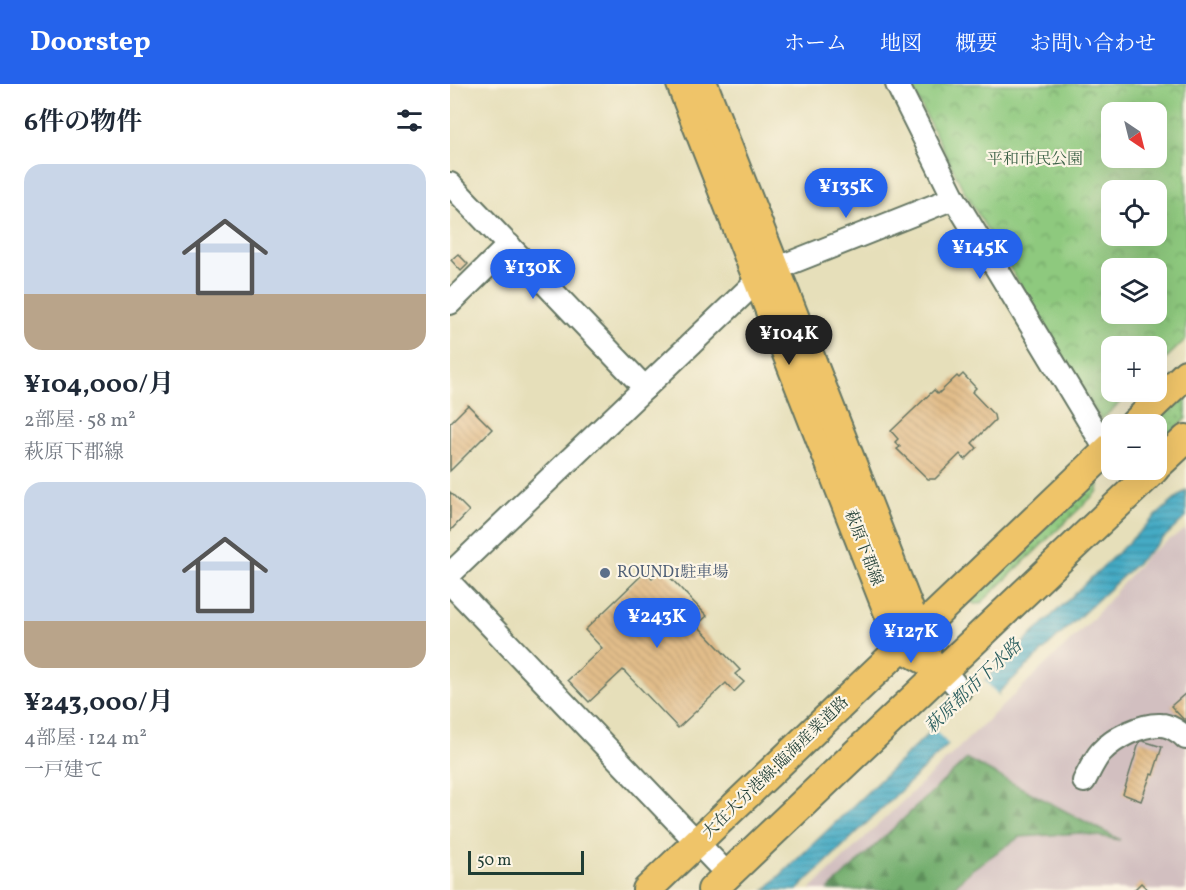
<!DOCTYPE html>
<html lang="ja">
<head>
<meta charset="utf-8">
<style>
	:root { --surface:#fff; --page:#f6f6f7; --text:#1f2937; --muted:#747a83; --accent:#2563eb }
	body { margin:0; font-family:Vollkorn,"Noto Serif JP",serif; background:var(--page); color:var(--text); height:100vh; display:flex; flex-direction:column; font-size:22px; white-space:nowrap }
	* { box-sizing:border-box; margin:0 }
	p { font-size:20px; color:var(--muted) }
	.icon { flex:none; width:33px; height:33px; fill:none; stroke:currentColor; stroke-width:2; stroke-linecap:round; stroke-linejoin:round }
	.map { position:relative; flex:1; overflow:hidden }
	.side { display:flex; flex-direction:column; background:var(--surface); width:450px }
	.side>* { flex:none }
	.needle { width:39px; rotate:145deg }
	.controls { position:absolute; left:651px; top:18px; display:grid; gap:12px }
	.controls a { display:grid; place-items:center; width:66px; height:66px; border-radius:12px; background:var(--surface); box-shadow:0 6px 24px #0002; font-size:30px }
	.scale { position:absolute; left:18px; bottom:15px; width:116px; box-sizing:border-box; padding-left:6px; border:3px solid #1f3d34; border-top:0; font-size:16px; line-height:21px; white-space:nowrap; color:#1f3d34; -webkit-text-stroke:4px #fcf5e5; paint-order:stroke }
	.price { position:absolute; translate:-50% -51px; padding:0 14px; border-radius:21px; background:var(--accent); color:#fff; font-size:20px; line-height:39px; filter:drop-shadow(0 2px 3px #0008) }
	.price::after { content:''; position:absolute; left:50%; top:36px; width:18px; height:14px; margin-left:-9px; background:inherit; clip-path:polygon(0 0,100% 0,50% 100%) }
	.price.active { background:#222; color:#fff }
	ul { padding:0; list-style:none }
	li { display:grid; align-content:center; gap:12px; height:318px; padding:0 24px }
	li span { display:grid; place-items:center; height:186px; border-radius:18px; color:#555 }
	li>.icon { margin-inline-start:auto }
	span .icon { width:108px; height:108px; fill:#fffc; stroke-width:1 }
	li b { font-size:26px }
	h2 { display:flex; justify-content:space-between; align-items:center; height:72px; padding:0 24px; font-size:26px }
	header { display:flex; align-items:center; gap:36px; box-sizing:border-box; height:84px; padding:0 30px; background:var(--accent); color:#fff }
	header strong { font-size:28px }
	nav { display:flex; gap:33px; margin-inline-start:auto; font-size:21px }
	main { display:flex; flex:1; min-height:0 }
	.map>svg:first-child { display:block }
	.industrial { fill:#d2bfc0 }
	.grass { fill:url(#grass-dots); stroke:#568359; stroke-width:1.5 }
	.forest { fill:url(#forest-firs); stroke:#487550; stroke-width:1.5 }
	.park { fill:url(#park-crowns); stroke:#568359; stroke-width:1.5; fill-rule:evenodd }
	.water { fill:url(#water-rules); stroke:#32747c; stroke-width:1.5 }
	.pier { fill:#e6dfba }
	.building { fill:url(#building-back-hatch) }
	.lines { fill:none; stroke-linecap:round; stroke-linejoin:round }
	.minor-casing { stroke:#657663; stroke-width:26 }
	.major-casing { stroke:#657663; stroke-width:32 }
	.minor { stroke:#fff; stroke-width:22 }
	.major { stroke:#efc469; stroke-width:28 }
	.service-dot { fill:#5c6f8a; stroke:#fcf5e5; stroke-width:2 }
	.labels { text-anchor:middle; dominant-baseline:central; stroke-width:4.5; stroke-linejoin:round; paint-order:stroke }
	.park-label { font-size:16px; fill:#3b6046; stroke:#fcf5e5 }
	.street-label { font-size:16px; fill:#1f3d34; stroke:#fcf5e5 }
	.service-label { font-size:16px; fill:#4e5e75; stroke:#fcf5e5; text-anchor:start }
	.water-label { font-size:18px; font-style:italic; fill:#2a5e5f; stroke:#fcf5e5 }
</style>
</head>
<body>
<header>
<strong>Doorstep</strong>
<nav><a>ホーム</a><a>地図</a><a>概要</a><a>お問い合わせ</a></nav>
</header>
<main>
<section class="side">
<h2>6件の物件<svg class="icon" aria-label="filters" viewBox="0 0 24 24"><path d="M4 7h16M4 17h16"/><circle cx="9" cy="7" r="2"/><circle cx="15" cy="17" r="2"/></svg></h2>
<ul>
<li><span style="background:linear-gradient(#c9d6e8 70%,#b9a48a 0)"><svg class="icon" aria-label="home" viewBox="0 0 24 24"><path d="M3 11l9-7 9 7M6 9v11h12V9"/></svg></span><div><b>¥104,000/月</b><p>2部屋 · 58 m²</p><p>萩原下郡線</p></div></li>
<li><span style="background:linear-gradient(#c9d6e8 75%,#b9a48a 0)"><svg class="icon" aria-label="home" viewBox="0 0 24 24"><path d="M3 11l9-7 9 7M6 9v11h12V9"/></svg></span><div><b>¥243,000/月</b><p>4部屋 · 124 m²</p><p>一戸建て</p></div></li>
</ul>
</section>
<div class="map">
<svg width="736" height="806" viewBox="0 0 736 806">
	<defs>
		<pattern id="grass-dots" width="8" height="8" patternUnits="userSpaceOnUse" patternTransform="scale(1.5)"><rect width="8" height="8" fill="#8ec97e"/><path d="M2 2h.1M6 6h.1" fill="none" stroke="#73a468" stroke-width="1.8" stroke-linecap="round"/></pattern>
		<pattern id="forest-firs" width="22" height="20" patternUnits="userSpaceOnUse" patternTransform="scale(1.5)"><rect width="22" height="20" fill="#72ad6d"/><path d="M5 1l3.5 6h-7zM16 11l3.5 6h-7z" fill="#5d8e5a"/></pattern>
		<pattern id="park-crowns" width="20" height="18" patternUnits="userSpaceOnUse" patternTransform="scale(1.5)"><rect width="20" height="18" fill="#8ec97e"/><path d="M2 6a3 3 0 1 1 6 0M12 15a3 3 0 1 1 6 0" fill="none" stroke="#73a468"/></pattern>
		<pattern id="water-rules" width="6" height="5" patternUnits="userSpaceOnUse" patternTransform="scale(1.5)"><rect width="6" height="5" fill="#44aac4"/><path d="M0 2.5h6" fill="none" stroke="#388ca0"/></pattern>
		<pattern id="building-back-hatch" width="6" height="6" patternUnits="userSpaceOnUse" patternTransform="scale(1.5)"><rect width="6" height="6" fill="#e2bd8a"/><path d="M-1 5l2 2M0 0l6 6M5-1l2 2" fill="none" stroke="#c1a378"/></pattern>
	</defs>
	<rect width="100%" height="100%" fill="#fcf5e5"/>
	<filter id="ink" filterUnits="userSpaceOnUse"><feTurbulence type="fractalNoise" baseFrequency=".0167" numOctaves="2"/><feDisplacementMap in="SourceGraphic" scale="12" xChannelSelector="R" yChannelSelector="G"/><feConvolveMatrix kernelMatrix="1 2 1 2 8 2 1 2 1" color-interpolation-filters="sRGB"/></filter>
	<filter id="wash" filterUnits="userSpaceOnUse"><feTurbulence type="fractalNoise" baseFrequency=".008" numOctaves="4" result="noise"/><feDisplacementMap in="SourceGraphic" scale="24" xChannelSelector="R" yChannelSelector="G"/><feGaussianBlur stdDeviation="1.35" result="paint"/><feColorMatrix in="noise" values="0 0 0 0 0 0 0 0 0 0 0 0 0 0 0 0 0 1.4 0 .05"/><feComposite in="paint" operator="in"/></filter>
	<g filter="url(#wash)">
		<rect width="100%" height="100%" fill="#e6dfba"/>
		<polygon class="industrial" points="736,445 736,806 360,806 640,538 698,470"/>
		<g class="grass">
			<polygon points="736,305 736,334 707,362 706,340 699,340"/>
			<polygon points="643,396 649,401 648,407 530,520 524,520 521,516"/>
		</g>
		<polygon class="forest" points="517,675 670,756 630,749 570,753 521,786 501,806 378,806"/>
		<path class="park" d="M460,0H736V255L707,283L706,262H662V308H681L651,336L514,107ZM662,28H706V74H662ZM662,106H706V152H662ZM662,184H706V230H662Z"/>
		<polygon class="water" points="736,406 736,433 547,610 549,612 347,806 315,806 708,430"/>
		<polygon class="pier" points="532,594 551,614 500,662 482,643"/>
		<g id="blocks">
			<g class="building">
				<polygon points="8,170 18,180 11,187 1,176"/>
				<polygon points="513,290 526,304 522,308 544,331 545,336 522,359 527,364 515,376 510,370 485,395 478,395 447,365 450,363 445,358 448,355 441,347 484,306 488,310 507,292 509,294"/>
				<polygon points="18,321 42,345 0,387 0,339"/>
				<polygon points="0,408 19,427 0,447"/>
				<polygon points="212,485 257,532 247,541 290,586 285,590 294,598 284,608 276,599 228,644 173,586 139,618 118,596 152,564 135,546 196,487 202,494"/>
				<polygon points="736,609 736,638 721,622"/>
				<polygon points="690,656 712,663 703,691 701,690 691,717 673,710"/>
				<polygon points="691,799 698,806 684,806"/>
			</g>
		</g>
	</g>
	<g filter="url(#ink)">
		<use href="#blocks" fill-opacity="0" stroke="#657663" stroke-width="1.5"/>
		<g class="lines">
			<defs>
				<g id="minor">
					<polyline points="447,0 504,114 657,367"/>
					<polyline points="0,100 195,304"/>
					<polyline points="0,219 59,161"/>
					<polyline points="0,490 308,196 325,185 504,114"/>
					<polyline points="0,499 278,791"/>
					<polyline points="493,586 510,606"/>
					<path d="M634,697C639,688 644,676 651,668C664,654 691,640 711,641C719,641 730,648 736,654"/>
				</g>
				<g id="major">
					<polyline points="231,0 452,563 493,586"/>
					<polyline points="253,0 468,548 477,561"/>
					<polyline points="684,340 736,290"/>
					<polyline points="706,383 736,355"/>
					<polyline points="197,806 662,362"/>
					<polyline points="262,806 704,386"/>
				</g>
			</defs>
			<use href="#minor" class="minor-casing"/>
			<use href="#major" class="major-casing"/>
			<use href="#minor" class="minor"/>
			<use href="#major" class="major"/>
		</g>
	</g>
	<circle class="service-dot" cx="155" cy="489" r="6"/>
	<g class="labels">
		<g class="park-label">
			<text x="585" y="76">平和市民公園</text>
		</g>
		<g class="street-label">
			<text transform="translate(413 464) rotate(69)">萩原下郡線</text>
			<text transform="translate(326 684) rotate(-44)">大在大分港線;臨海産業道路</text>
		</g>
		<g class="service-label">
			<text x="167" y="489">ROUND1駐車場</text>
		</g>
		<g class="water-label">
			<text transform="translate(524 603) rotate(-44)">萩原都市下水路</text>
		</g>
	</g>
</svg>
<div class="controls">
<a><svg class="needle" viewBox="-14 -14 28 28"><path d="M0-13l5 13h-10z" fill="#e53935"/><path d="M0 13l5-13h-10z" fill="#747a83"/></svg></a>
<a><svg class="icon" aria-label="locate" viewBox="0 0 24 24"><circle cx="12" cy="12" r="6"/><path d="M12 2v4M12 18v4M2 12h4M18 12h4"/></svg></a>
<a><svg class="icon" aria-label="layers" viewBox="0 0 24 24"><path d="M12 4l9 5-9 5-9-5zM3 14l9 5 9-5"/></svg></a>
<a>+</a>
<a>−</a>
</div>
<div class="scale">50 m</div>
<b class="price" style="left:396px;top:135px">¥135K</b>
<b class="price" style="left:530px;top:196px">¥145K</b>
<b class="price" style="left:83px;top:216px">¥130K</b>
<b class="price active" style="left:339px;top:282px">¥104K</b>
<b class="price" style="left:207px;top:565px">¥243K</b>
<b class="price" style="left:461px;top:580px">¥127K</b>
</div>
</main>
</body>
</html>
